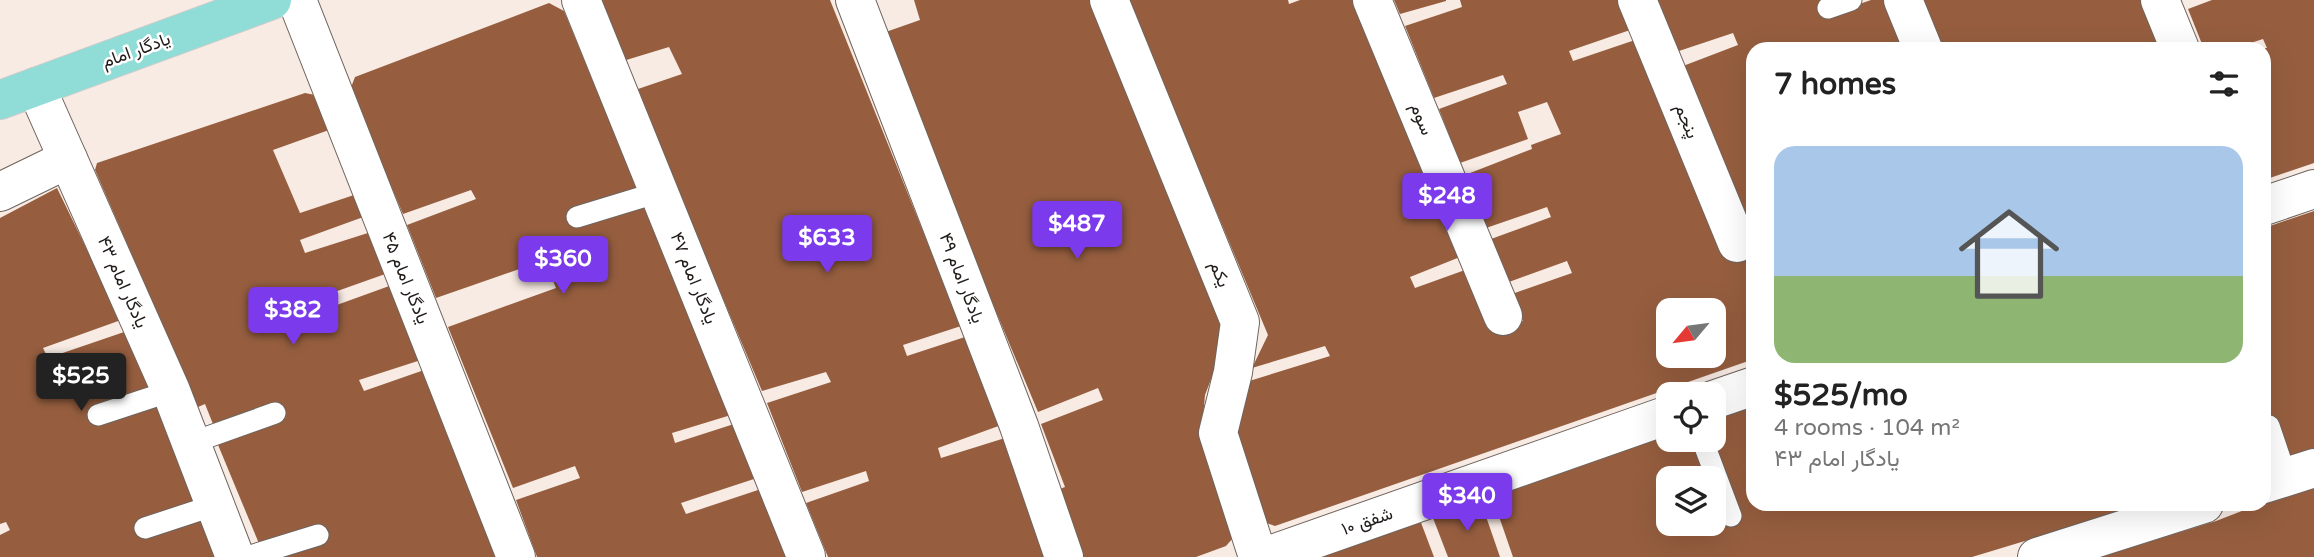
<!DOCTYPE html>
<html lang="en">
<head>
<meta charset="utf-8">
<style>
	:root { --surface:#fff; --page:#f2f2f2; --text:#222; --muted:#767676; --accent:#7c3aed }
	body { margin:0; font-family:"Varela Round",Vazirmatn,sans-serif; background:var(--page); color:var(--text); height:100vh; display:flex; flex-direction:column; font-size:26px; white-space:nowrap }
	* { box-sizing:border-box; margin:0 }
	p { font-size:23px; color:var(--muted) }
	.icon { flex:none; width:38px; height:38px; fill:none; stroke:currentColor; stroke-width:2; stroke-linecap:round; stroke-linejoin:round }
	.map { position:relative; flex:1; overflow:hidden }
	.details { position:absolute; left:1746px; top:42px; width:525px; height:469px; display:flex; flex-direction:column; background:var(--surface); border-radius:21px; box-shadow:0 7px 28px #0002 }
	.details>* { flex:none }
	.needle { width:46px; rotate:241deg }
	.controls { position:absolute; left:1656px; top:298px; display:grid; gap:14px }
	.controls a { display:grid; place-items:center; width:70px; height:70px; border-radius:14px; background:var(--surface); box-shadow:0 7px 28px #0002; font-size:35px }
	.price { position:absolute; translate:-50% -60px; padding:0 16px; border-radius:7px; background:var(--accent); color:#fff; font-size:23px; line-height:46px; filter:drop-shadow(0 2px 4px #0008) }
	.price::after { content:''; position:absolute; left:50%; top:42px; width:21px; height:16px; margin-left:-10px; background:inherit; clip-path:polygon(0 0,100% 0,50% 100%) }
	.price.selected { background:#222; color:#fff }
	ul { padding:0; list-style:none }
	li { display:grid; align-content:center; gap:14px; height:371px; padding:0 28px }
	li span { display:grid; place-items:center; height:217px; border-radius:21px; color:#555 }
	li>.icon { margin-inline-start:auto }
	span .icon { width:126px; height:126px; fill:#fffc; stroke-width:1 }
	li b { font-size:30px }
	h2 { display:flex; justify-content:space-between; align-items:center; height:84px; padding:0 28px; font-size:30px }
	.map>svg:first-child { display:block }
	.building { fill:#965e3f; fill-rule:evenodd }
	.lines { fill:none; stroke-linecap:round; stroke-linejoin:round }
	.lane-casing { stroke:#6f645e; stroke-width:23 }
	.street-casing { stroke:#6f645e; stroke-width:40 }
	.primary-casing { stroke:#cecdcd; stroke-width:40 }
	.lane { stroke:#fff; stroke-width:21 }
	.street { stroke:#fff; stroke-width:38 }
	.primary { stroke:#8fddd6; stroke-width:38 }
	.labels { text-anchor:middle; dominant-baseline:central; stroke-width:5; stroke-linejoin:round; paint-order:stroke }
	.street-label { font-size:18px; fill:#211c1a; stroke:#fff }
</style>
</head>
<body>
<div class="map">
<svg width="2314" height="557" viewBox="0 0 2314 557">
	<rect width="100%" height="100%" fill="#f8ebe4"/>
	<g class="building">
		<polygon points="598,0 830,0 961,326 903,345 907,356 968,336 1004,424 938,448 941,458 1005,438 1046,557 828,557 806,503 869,481 866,471 802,492 767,403 831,382 826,372 762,391 635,90 682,74 669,47 623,61"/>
		<polygon points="914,0 1090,0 1221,315 1224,345 1205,395 1201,440 1233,538 1226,546 1196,557 1072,557 1049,493 1065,487 1041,424 1103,400 1098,388 1038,412 880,34 920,20"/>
		<path d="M1128,0H1288L1289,4L1300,0H1356L1460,257L1410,277L1415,288L1465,270L1491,331L1523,321L1512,294L1572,273L1567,261L1509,282L1491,239L1551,217L1547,207L1486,228L1465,175L1532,149L1531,145L1561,134L1547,102L1518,112L1528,139L1460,163L1439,109L1507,84L1503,75L1434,98L1405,26L1462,7L1460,0H1621L1633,29L1569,51L1573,61L1638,39L1754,241V359L1275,526L1264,522L1232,430L1246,382L1330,356L1325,346L1252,368L1268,335ZM1668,310H1713V355H1668Z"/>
		<polygon points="1394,0 1446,0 1446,1 1400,14"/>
		<polygon points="1657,0 1828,0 1828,15 1871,0 1884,0 1903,49 1754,49 1754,233 1683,66 1738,45 1733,33 1679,51"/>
		<polygon points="1922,0 2145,0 2163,49 1941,49"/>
		<polygon points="2212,0 2314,0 2314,163 2264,180 2264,48 2267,48 2263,39 2232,49 2204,49 2188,9"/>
		<polygon points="549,3 564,11 731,415 672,433 675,443 734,424 757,478 681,503 686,514 761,489 787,557 537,557 516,500 580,478 575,466 513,488 448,327 556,288 545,260 436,298 407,225 476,199 471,190 403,214 350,90 355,77"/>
		<polygon points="305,93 315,95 329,130 273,150 300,213 357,194 366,216 300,240 305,253 371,232 388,273 329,294 332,301 334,306 392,285 424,359 359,380 364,391 427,369 498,557 271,557 260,546 216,440 215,429 205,404 198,407 95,170 97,163"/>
		<polygon points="57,188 121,320 43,348 48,358 127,331 209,514 221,557 0,557 0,535 10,530 6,522 0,524 0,218"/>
		<polygon points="2314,211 2314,449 2288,459 2264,423 2264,228"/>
		<polygon points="1754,402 1754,504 2144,505 1972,557 1513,557 1492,496 1668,434 1668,439 1695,439 1710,478 1668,478 1668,523 1713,523 1713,416"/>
		<polygon points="2314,483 2314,557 2100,557 2216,521"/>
		<polygon points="1481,502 1500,557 1448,557 1433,518"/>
		<polygon points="1420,520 1434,557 1314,557"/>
	</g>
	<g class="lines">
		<defs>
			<g id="lane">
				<polyline points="1828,8 1851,0"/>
				<polyline points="577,217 659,192"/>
				<polyline points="98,415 171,391"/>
				<polyline points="2269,426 2286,476"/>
				<polyline points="1702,439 1731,516"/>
				<polyline points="191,443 275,413"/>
				<polyline points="145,528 215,505"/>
				<polyline points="247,557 318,535"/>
			</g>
			<g id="street">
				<polyline points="297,0 516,557"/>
				<polyline points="581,0 806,556"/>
				<polyline points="855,0 1019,426 1064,557"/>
				<polyline points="1109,0 1240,322 1233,372 1218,433 1258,557"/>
				<polyline points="1372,0 1503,316"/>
				<polyline points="1637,0 1737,243"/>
				<polyline points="1903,0 1923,49"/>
				<polyline points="2160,0 2180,49"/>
				<polyline points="36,87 171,391 235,557"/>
				<polyline points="0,192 68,159"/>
				<polyline points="2264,206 2314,189"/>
				<polyline points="1713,400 1754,386"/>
				<polyline points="2264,484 2314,468"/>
				<polyline points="1264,557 1668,415"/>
				<polyline points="2037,557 2204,504"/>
			</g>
			<polyline id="primary" points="0,100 272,0"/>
		</defs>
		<use href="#lane" class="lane-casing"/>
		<use href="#street" class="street-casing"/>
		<use href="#primary" class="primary-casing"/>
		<use href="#lane" class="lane"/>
		<use href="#street" class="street"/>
		<use href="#primary" class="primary"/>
	</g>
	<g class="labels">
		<g class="street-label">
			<text transform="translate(136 50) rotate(-20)">یادگار امام</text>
			<text transform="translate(1422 119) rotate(68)">سوم</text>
			<text transform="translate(1687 121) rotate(68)">پنجم</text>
			<text transform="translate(1220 274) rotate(68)">یکم</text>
			<text transform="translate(406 278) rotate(68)">یادگار امام ۴۵</text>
			<text transform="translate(694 278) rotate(68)">یادگار امام ۴۷</text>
			<text transform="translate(962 278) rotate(69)">یادگار امام ۴۹</text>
			<text transform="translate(123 282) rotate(66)">یادگار امام ۴۳</text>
			<text transform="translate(1367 521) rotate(-19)">شفق ۱۰</text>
		</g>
	</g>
</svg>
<div class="controls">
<a><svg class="needle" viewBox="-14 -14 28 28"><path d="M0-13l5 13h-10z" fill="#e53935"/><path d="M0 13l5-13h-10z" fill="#767676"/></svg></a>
<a><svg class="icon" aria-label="locate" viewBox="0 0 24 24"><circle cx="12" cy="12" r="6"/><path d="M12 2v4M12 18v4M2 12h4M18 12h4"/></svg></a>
<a><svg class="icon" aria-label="layers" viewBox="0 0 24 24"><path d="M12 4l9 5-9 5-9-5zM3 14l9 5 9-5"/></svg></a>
</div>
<b class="price" style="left:1447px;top:233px">$248</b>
<b class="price" style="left:1077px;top:261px">$487</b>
<b class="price" style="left:827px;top:275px">$633</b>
<b class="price" style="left:563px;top:296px">$360</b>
<b class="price" style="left:293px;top:347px">$382</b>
<b class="price selected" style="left:81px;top:413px">$525</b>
<b class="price" style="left:1467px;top:533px">$340</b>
<section class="details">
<h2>7 homes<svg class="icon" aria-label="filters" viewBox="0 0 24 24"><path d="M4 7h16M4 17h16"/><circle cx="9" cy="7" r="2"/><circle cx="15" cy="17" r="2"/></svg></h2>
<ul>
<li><span style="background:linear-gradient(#a9c7e8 60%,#8fb573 0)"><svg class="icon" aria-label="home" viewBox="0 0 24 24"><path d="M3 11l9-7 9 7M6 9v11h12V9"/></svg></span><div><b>$525/mo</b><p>4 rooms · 104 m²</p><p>یادگار امام ۴۳</p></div></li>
</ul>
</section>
</div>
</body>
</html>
